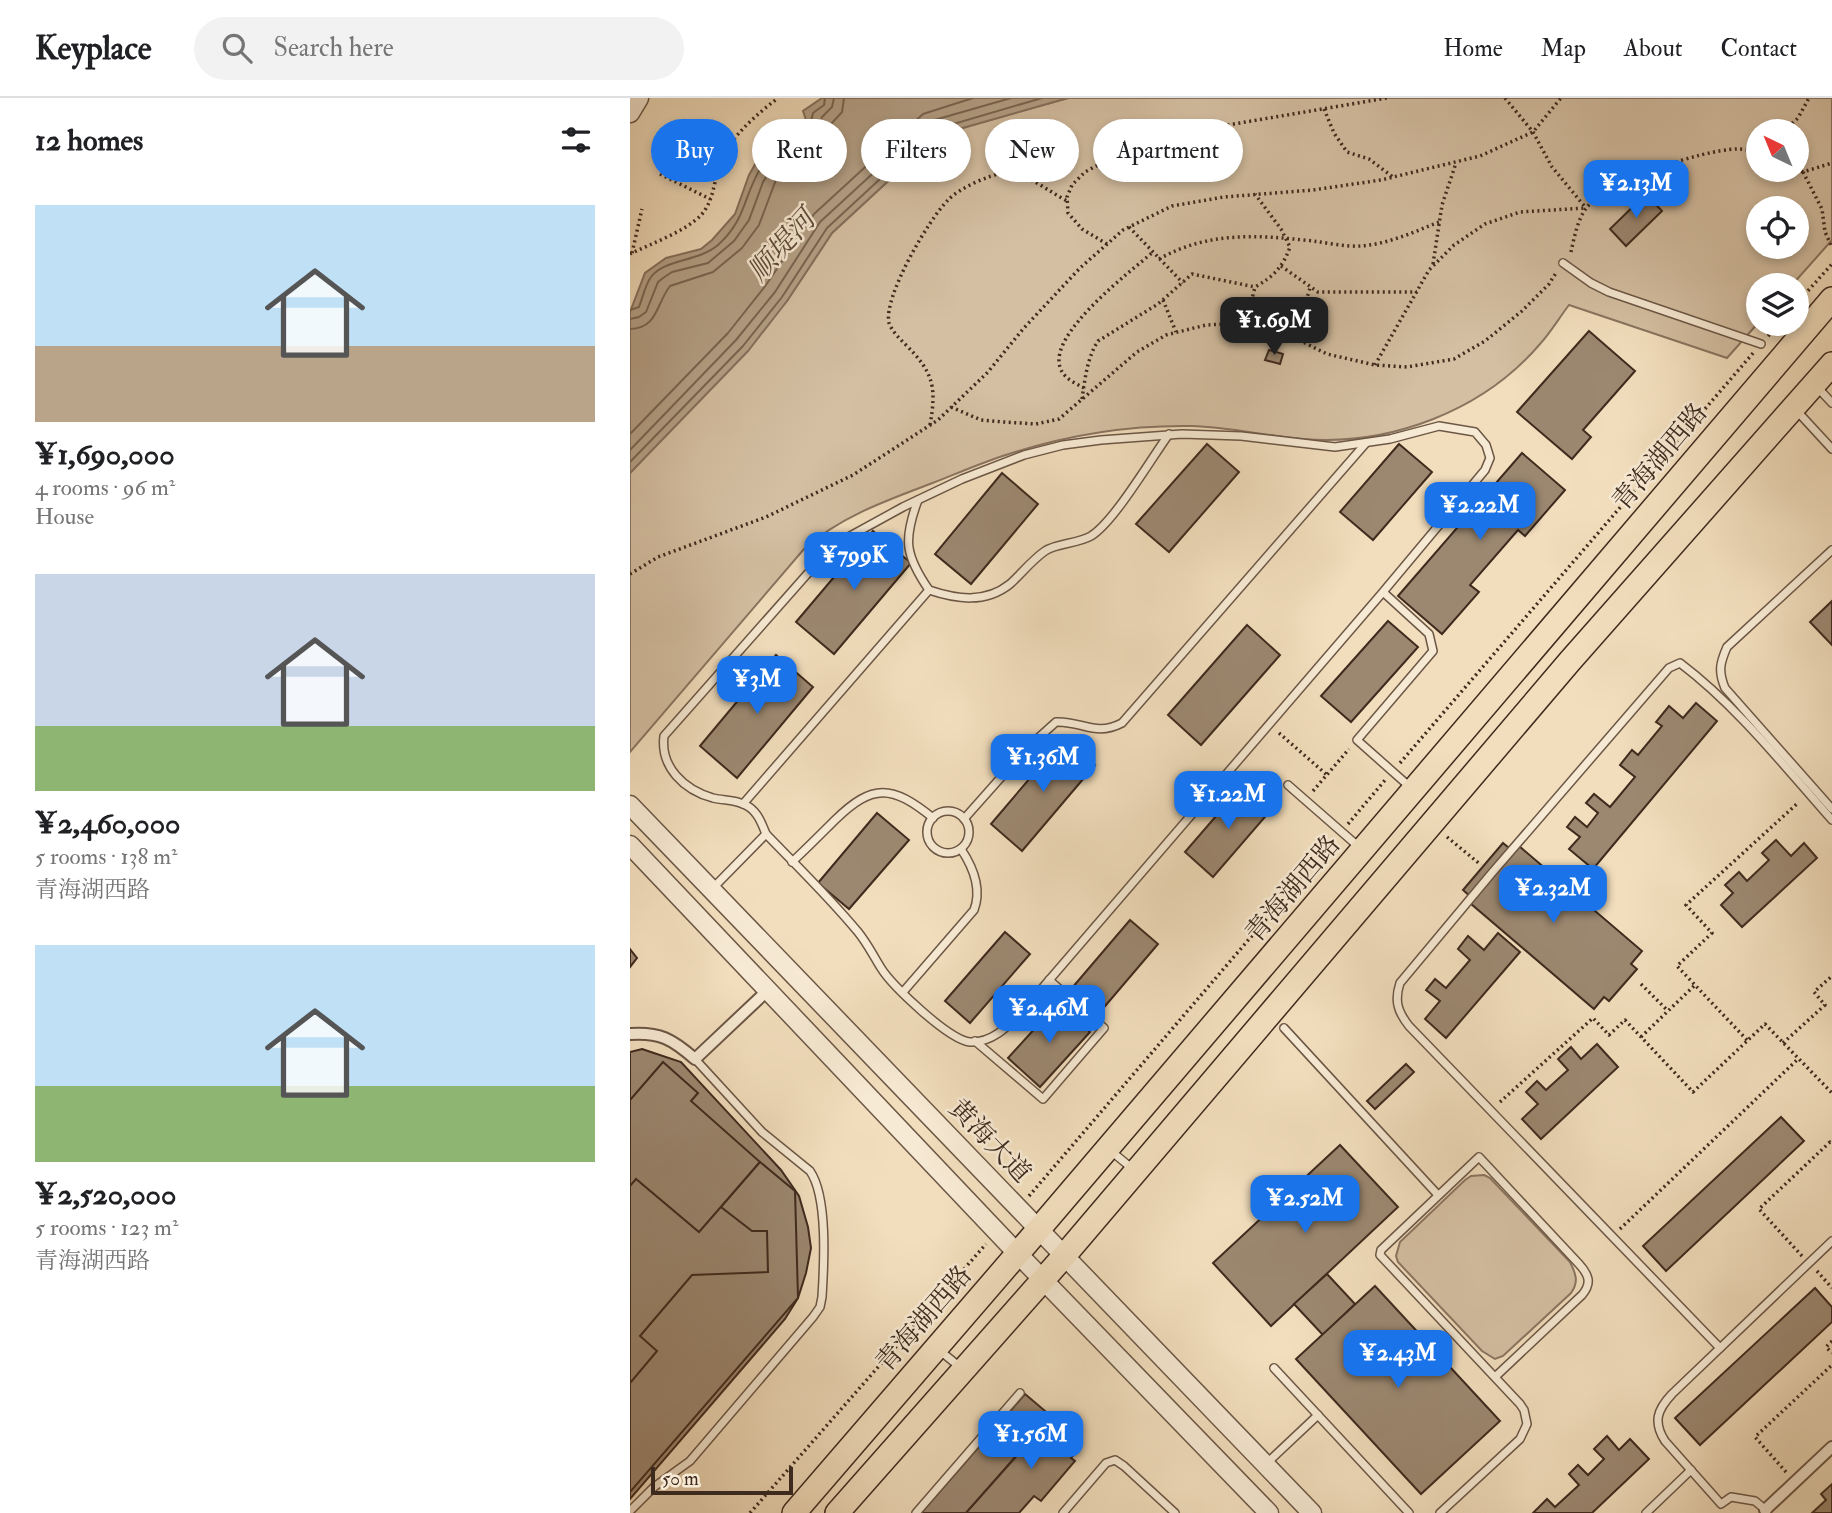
<!DOCTYPE html>
<html lang="en">
<head>
<meta charset="utf-8">
<style>
	:root { --surface:#fff; --page:#f2f2f2; --text:#202124; --muted:#757577; --line:#e0e0e0; --accent:#1a73e8 }
	body { margin:0; font-family:"IM FELL Double Pica","Noto Serif SC",serif; background:var(--page); color:var(--text); height:100vh; display:flex; flex-direction:column; font-size:26px; white-space:nowrap }
	* { box-sizing:border-box; margin:0 }
	p { font-size:23px; color:var(--muted) }
	.icon { flex:none; width:38px; height:38px; fill:none; stroke:currentColor; stroke-width:2; stroke-linecap:round; stroke-linejoin:round }
	.map { position:relative; flex:1; overflow:hidden }
	.sheet { display:flex; flex-direction:column; background:var(--surface); width:630px }
	.sheet>* { flex:none }
	.top-card { position:absolute; left:21px; top:21px; width:665px; height:63px; display:flex; gap:14px }
	.needle { width:46px; rotate:317deg }
	.buttons { position:absolute; left:1116px; top:21px; display:grid; gap:14px }
	.buttons a { display:grid; place-items:center; width:63px; height:63px; border-radius:50%; background:var(--surface); box-shadow:0 4px 10px #0003; font-size:35px }
	.scale { position:absolute; left:21px; bottom:18px; width:142px; box-sizing:border-box; padding-left:7px; border:4px solid #3f2a1e; border-top:0; font-size:19px; line-height:24px; white-space:nowrap; color:#3f2a1e; -webkit-text-stroke:5px #f7ead4; paint-order:stroke }
	.price { position:absolute; translate:-50% -60px; padding:0 16px; border-radius:14px; background:var(--accent); color:#fff; font-size:23px; line-height:46px; filter:drop-shadow(0 2px 4px #0008) }
	.price::after { content:''; position:absolute; left:50%; top:42px; width:21px; height:16px; margin-left:-10px; background:inherit; clip-path:polygon(0 0,100% 0,50% 100%) }
	.price.on { background:#222; color:#fff }
	ul { padding:0; list-style:none }
	li { display:grid; align-content:center; gap:14px; height:371px; padding:0 35px }
	li span { display:grid; place-items:center; height:217px; border-radius:0px; color:#555 }
	li>.icon { margin-inline-start:auto }
	span .icon { width:126px; height:126px; fill:#fffc; stroke-width:1 }
	li b { font-size:30px }
	h2 { display:flex; justify-content:space-between; align-items:center; height:84px; padding:0 35px; font-size:30px }
	.tag { padding:0 24px; border-radius:32px; background:var(--surface); box-shadow:0 4px 10px #0003; font-size:24px; line-height:63px }
	.tag.on { background:var(--accent); color:#fff }
	header { display:flex; align-items:center; gap:42px; box-sizing:border-box; height:98px; padding:0 35px; background:var(--surface); border-bottom:2px solid var(--line) }
	header strong { font-size:33px }
	nav { display:flex; gap:38px; margin-inline-start:auto; font-size:24px }
	.search { width:490px; height:63px; background:var(--page); display:flex; align-items:center; gap:18px; box-sizing:border-box; padding:0 24px; border-radius:38px; color:var(--muted); font-size:26px }
	main { display:flex; flex:1; min-height:0 }
	.map>svg:first-child { display:block }
	.green { fill:#d4bfa2; stroke:#8a7460; stroke-width:2; fill-rule:evenodd }
	.water { fill:#b5a187; stroke:#86715d; stroke-width:2 }
	.lines { fill:none; stroke-linecap:round; stroke-linejoin:round }
	.shore { stroke:#7a6652; stroke-width:2 }
	.building { fill:#9c8871; stroke:#3f2a1e; stroke-width:2 }
	.service-casing { stroke:#6c5746; stroke-width:10 }
	.pedestrian-casing { stroke:#6c5746; stroke-width:14 }
	.tertiary-casing { stroke:#6c5746; stroke-width:21 }
	.primary-casing { stroke:#3f2a1e; stroke-width:26 }
	.path { stroke:#3f2a1e; stroke-width:3.5; stroke-dasharray:2 3.5; stroke-linecap:butt }
	.service { stroke:#f7ead4; stroke-width:7 }
	.pedestrian { stroke:#f7ead4; stroke-width:10 }
	.tertiary { stroke:#f7ead4; stroke-width:18 }
	.primary { stroke:#f2debd; stroke-width:23 }
	.labels { text-anchor:middle; dominant-baseline:central; stroke-width:5; stroke-linejoin:round; paint-order:stroke }
	.street-label { font-size:26px; fill:#3f2a1e; stroke:#f7ead4 }
	.water-label { font-size:28px; font-style:italic; fill:#624e3e; stroke:#f7ead4 }
</style>
</head>
<body>
<header>
<strong>Keyplace</strong>
<div class="search"><svg class="icon" aria-label="search" viewBox="0 0 24 24"><circle cx="10" cy="10" r="6"/><path d="M15 15l6 6"/></svg>Search here</div>
<nav><a>Home</a><a>Map</a><a>About</a><a>Contact</a></nav>
</header>
<main>
<section class="sheet">
<h2>12 homes<svg class="icon" aria-label="filters" viewBox="0 0 24 24"><path d="M4 7h16M4 17h16"/><circle cx="9" cy="7" r="2"/><circle cx="15" cy="17" r="2"/></svg></h2>
<ul>
<li><span style="background:linear-gradient(#bfe0f5 65%,#b9a48a 0)"><svg class="icon" aria-label="home" viewBox="0 0 24 24"><path d="M3 11l9-7 9 7M6 9v11h12V9"/></svg></span><div><b>¥1,690,000</b><p>4 rooms · 96 m²</p><p>House</p></div></li>
<li><span style="background:linear-gradient(#c9d6e8 70%,#8fb573 0)"><svg class="icon" aria-label="home" viewBox="0 0 24 24"><path d="M3 11l9-7 9 7M6 9v11h12V9"/></svg></span><div><b>¥2,460,000</b><p>5 rooms · 138 m²</p><p>青海湖西路</p></div></li>
<li><span style="background:linear-gradient(#bfe0f5 65%,#8fb573 0)"><svg class="icon" aria-label="home" viewBox="0 0 24 24"><path d="M3 11l9-7 9 7M6 9v11h12V9"/></svg></span><div><b>¥2,520,000</b><p>5 rooms · 123 m²</p><p>青海湖西路</p></div></li>
</ul>
</section>
<div class="map">
<svg width="1202" height="1415" viewBox="0 0 1202 1415">
	<rect width="100%" height="100%" fill="#f2debd"/>
	<filter id="stains"><feTurbulence type="fractalNoise" baseFrequency=".00286" numOctaves="4"/><feColorMatrix values="0 0 0 0 .2 0 0 0 0 .09 0 0 0 0 .02 0 0 0 .5 -.17"/></filter>
	<radialGradient id="worn" r=".72"><stop offset=".6" stop-color="#630" stop-opacity="0"/><stop offset="1" stop-color="#630" stop-opacity=".3"/></radialGradient>
	<g class="green">
		<path d="M438,0H1202V142L1162,187H1129V224L1097,260L939,207C929,220 921,234 910,246C853,313 760,348 673,341C636,338 599,329 562,328C501,327 437,337 379,356C353,364 326,376 300,386C255,403 210,419 174,451L0,654V375L157,203L202,135L308,37ZM1129,33H1167V72H1129ZM1129,110H1167V149H1129Z"/>
		<path d="M854,1077L860,1080L940,1164C946,1176 949,1184 941,1195L873,1258L865,1261L852,1253L768,1164L766,1158L770,1144L835,1082L841,1078Z"/>
	</g>
	<polygon class="water" points="192,0 438,0 308,37 202,135 157,203 118,253 0,375 0,214 15,175 36,160 71,151 82,142 105,116 119,77 131,56 148,38 176,22 173,13"/>
	<g class="lines">
		<g class="shore">
			<path d="M0,212L9,209C13,199 15,187 21,179C34,161 68,164 88,147C117,121 113,97 132,68C144,47 161,39 180,27L183,15L194,7L195,0"/>
			<polyline points="0,221 9,219 16,214 28,184 33,180 42,174 78,165 104,143 119,122 133,84 144,66 159,50 187,33 192,19 202,9 204,0"/>
			<path d="M0,231C28,230 26,206 40,188L83,174L112,150L129,127L147,79L165,58L196,38L202,25L212,14L214,0"/>
			<polyline points="0,336 98,235 136,187 184,116 293,16 343,0"/>
			<polyline points="0,352 106,242 145,194 190,124 252,67 301,23 381,0"/>
			<polyline points="0,364 113,248 152,199 197,130 303,32 412,0"/>
		</g>
	</g>
	<g class="building">
		<polygon points="1016,96 1032,113 996,148 980,131"/>
		<polygon points="959,233 1005,273 953,332 961,339 942,361 887,314"/>
		<polygon points="639,252 653,256 650,266 635,262"/>
		<polygon points="577,346 609,374 539,454 506,426"/>
		<polygon points="769,346 802,374 743,442 710,414"/>
		<polygon points="892,355 935,392 895,438 888,432 840,487 849,494 812,536 768,498"/>
		<polygon points="372,375 408,406 341,486 305,456"/>
		<polygon points="243,433 281,465 204,556 166,524"/>
		<polygon points="1202,503 1202,547 1180,524"/>
		<polygon points="758,523 788,549 721,624 691,598"/>
		<polygon points="617,527 650,557 571,647 538,617"/>
		<polygon points="146,557 183,589 107,680 70,648"/>
		<polygon points="1066,605 1087,623 963,771 939,751 950,739 937,729 945,719 957,729 968,715 956,705 964,696 980,709 1005,679 990,667 1002,652 1008,657 1032,628 1026,624 1039,608 1053,620"/>
		<polygon points="434,640 465,667 392,753 361,726"/>
		<polygon points="613,687 641,712 583,779 555,754"/>
		<polygon points="247,715 279,742 219,811 188,785"/>
		<polygon points="1146,742 1161,758 1174,745 1187,760 1112,829 1091,807 1103,795 1095,787 1109,774 1117,783 1139,762 1132,755"/>
		<polygon points="873,745 884,754 889,748 1012,853 1001,866 1007,871 979,903 974,899 964,911 840,805 843,801 833,792"/>
		<polygon points="500,822 528,846 470,914 442,890"/>
		<polygon points="375,834 400,856 340,925 315,903"/>
		<polygon points="868,835 890,854 816,940 795,921 810,903 796,892 805,881 816,890 840,862 828,851 838,838 854,852"/>
		<polygon points="0,851 7,860 0,869"/>
		<polygon points="428,905 460,934 410,989 378,960"/>
		<polygon points="967,946 988,969 911,1041 892,1021 908,1006 896,994 907,983 916,992 938,972 928,961 941,949 951,961"/>
		<polygon points="12,951 51,964 151,1072 169,1098 178,1129 181,1150 176,1175 168,1200 155,1221 0,1401 0,954"/>
		<polygon points="33,964 68,995 61,1003 130,1064 69,1134 6,1081 0,1088 0,1002"/>
		<polygon points="776,966 784,974 745,1011 737,1003"/>
		<polygon points="1151,1019 1174,1043 1036,1173 1013,1148"/>
		<polygon points="710,1047 768,1109 641,1228 583,1165"/>
		<polygon points="130,1064 165,1093 168,1200 0,1394 0,1285 27,1253 10,1238 62,1177 138,1174 137,1133 122,1133 91,1109"/>
		<polygon points="697,1176 725,1206 693,1237 664,1206"/>
		<polygon points="745,1188 870,1323 791,1396 666,1261"/>
		<polygon points="1185,1190 1202,1209 1202,1224 1070,1347 1045,1320"/>
		<polygon points="395,1296 421,1318 336,1415 291,1415"/>
		<polygon points="423,1317 451,1341 445,1348 449,1351 441,1360 445,1363 411,1403 404,1398 389,1415 336,1415"/>
		<polygon points="977,1338 989,1352 1000,1341 1019,1361 962,1415 903,1415 917,1401 925,1409 949,1387 939,1376 948,1367 958,1377 974,1361 964,1351"/>
		<polygon points="1202,1386 1202,1415 1182,1415 1196,1402 1191,1396"/>
	</g>
	<g class="lines">
		<defs>
			<g id="service">
				<polyline points="933,165 961,185 979,194 1131,246"/>
				<polyline points="1188,290 1202,305"/>
				<polyline points="1167,313 1202,351"/>
				<path d="M288,402C273,442 275,457 299,492"/>
				<path d="M1202,452L1097,549C1090,565 1088,573 1095,590L1202,711"/>
				<path d="M753,494L390,916C376,930 361,945 340,944C319,942 262,888 251,870C243,857 237,845 228,834C200,800 167,768 136,736C132,726 128,715 119,709C107,701 95,703 83,700C54,692 30,669 34,638L202,448L273,409L332,381L394,357L433,347L471,342L552,336L611,338L705,349L760,341L809,328L845,334L856,347L860,360L855,372L753,494L799,536L803,553L727,642L780,689"/>
				<polyline points="658,687 729,749"/>
				<path d="M113,706L299,492C326,501 355,506 380,486C392,475 402,462 415,453C427,445 447,446 461,438C484,424 521,361 539,336"/>
				<circle cx="318" cy="734" r="21"/>
				<path d="M334,721L397,650L426,624C453,623 465,639 492,625L736,345"/>
				<path d="M162,764C177,750 191,736 205,722C243,685 262,687 303,720"/>
				<polyline points="83,790 136,736"/>
				<path d="M273,894L344,812C352,791 343,769 331,751"/>
				<polyline points="654,930 808,1097"/>
				<polyline points="345,943 413,1001 474,930 419,882"/>
				<polyline points="481,1053 504,1072"/>
				<path d="M1090,1250L779,928C768,914 764,903 770,885L861,776L1039,570L1050,565C1108,609 1154,668 1202,722"/>
				<polyline points="309,1252 330,1269"/>
				<polyline points="644,1270 779,1415"/>
				<polyline points="636,1366 688,1317"/>
				<path d="M0,1413L24,1389L60,1363L183,1219L190,1209L192,1199C194,1167 198,1099 180,1073L132,1034L65,961"/>
				<path d="M1137,1413L1125,1403L1101,1399L1091,1406L1035,1343C1023,1324 1027,1312 1042,1296L1202,1143"/>
				<polyline points="286,1415 390,1295"/>
				<polyline points="433,1415 476,1365 485,1362 494,1368 545,1415"/>
				<path d="M810,1415L890,1341L897,1326L894,1312L890,1306L750,1157L751,1152L849,1059L949,1166C959,1177 962,1185 952,1197L865,1279"/>
				<polyline points="1016,1415 1061,1372"/>
			</g>
			<g id="pedestrian">
				<path d="M0,936C30,934 42,941 65,961L138,892"/>
				<polyline points="1135,1412 1202,1349"/>
			</g>
			<g id="tertiary">
				<polyline points="0,15 9,0"/>
				<polyline points="0,707 682,1415"/>
				<polyline points="0,747 388,1156 639,1415"/>
			</g>
			<g id="primary">
				<polyline points="164,1415 408,1132 1202,201"/>
				<polyline points="207,1415 434,1158 940,563 1202,266"/>
			</g>
		</defs>
		<use href="#service" class="service-casing"/>
		<use href="#pedestrian" class="pedestrian-casing"/>
		<use href="#tertiary" class="tertiary-casing"/>
		<use href="#primary" class="primary-casing"/>
		<g class="path">
			<polyline points="875,0 903,34 922,69 956,110"/>
			<polyline points="694,11 704,35 717,54 739,61 763,79"/>
			<polyline points="1154,33 1168,20 1179,0"/>
			<polyline points="1167,70 1173,74 1202,65"/>
			<polyline points="1173,74 1192,111 1195,134 1202,149"/>
			<polyline points="30,76 80,101"/>
			<polyline points="499,129 553,185"/>
			<polyline points="477,146 452,131 438,115 437,99 442,87 455,74 466,68 486,66 496,62 516,45 554,27 598,27 757,0"/>
			<path d="M941,154C944,140 948,120 957,109C980,82 1072,52 1107,51C1114,51 1122,53 1129,53"/>
			<polyline points="2,155 12,111"/>
			<path d="M0,156C20,146 57,133 72,116C84,102 84,82 90,65C101,38 126,17 148,0"/>
			<path d="M529,161C579,133 628,137 683,143C698,145 716,149 731,148C758,146 784,134 809,124"/>
			<polyline points="803,166 812,107 826,65"/>
			<polyline points="651,168 688,194 787,194"/>
			<polyline points="533,202 546,234"/>
			<polyline points="1167,205 1202,166"/>
			<path d="M616,225L625,189C643,179 653,169 660,149L651,131L625,96"/>
			<polyline points="1138,238 1149,226"/>
			<polyline points="665,240 680,190"/>
			<polyline points="745,267 799,172 824,147 855,126 890,114 956,110"/>
			<path d="M454,290C445,285 433,280 430,269C419,235 500,174 523,154"/>
			<path d="M452,301C455,281 457,260 468,243L528,206L562,176L625,189"/>
			<polyline points="321,309 351,322 374,324 406,326 429,321 507,254 536,237 576,227 616,225 665,240 697,256 745,267 777,269 824,261 855,243 892,213 919,186 926,175"/>
			<path d="M300,327C307,288 303,274 275,246C269,240 262,233 259,225C253,199 299,121 318,102C328,91 360,76 375,75C395,74 420,94 437,103"/>
			<polyline points="0,476 28,459 136,419 223,377 308,322 358,274 393,231 450,170 493,132 542,108 594,99 683,92 751,82 850,58 903,34 931,0"/>
			<polyline points="649,635 697,677"/>
			<polyline points="770,665 1124,254"/>
			<polyline points="683,693 719,651"/>
			<polyline points="718,726 756,681"/>
			<polyline points="817,739 851,767"/>
			<polyline points="1011,886 1038,913"/>
			<polyline points="1011,939 1065,887"/>
			<polyline points="1117,942 1047,868 1082,835 1056,807 1169,704"/>
			<polyline points="1153,945 1195,907 1184,894 1202,878"/>
			<polyline points="870,1004 963,920 979,937 995,922 1063,994 1135,926 1202,995"/>
			<polyline points="399,1098 704,742"/>
			<polyline points="990,1131 1168,961"/>
			<polyline points="1172,1158 1129,1111 1200,1044 1202,1046"/>
			<polyline points="1187,1173 1202,1190"/>
			<polyline points="1202,1243 1196,1249 1202,1255"/>
			<polyline points="1156,1374 1125,1339 1202,1267"/>
			<polyline points="120,1415 356,1146"/>
		</g>
		<use href="#service" class="service"/>
		<use href="#pedestrian" class="pedestrian"/>
		<use href="#tertiary" class="tertiary"/>
		<use href="#primary" class="primary"/>
	</g>
	<g class="labels">
		<g class="street-label">
			<text transform="translate(1030 359) rotate(-50)">青海湖西路</text>
			<text transform="translate(663 791) rotate(-50)">青海湖西路</text>
			<text transform="translate(360 1043) rotate(46)">黄海大道</text>
			<text transform="translate(294 1221) rotate(-49)">青海湖西路</text>
		</g>
		<g class="water-label">
			<text transform="translate(152 148) rotate(-48)">顺堤河</text>
		</g>
	</g>
	<rect width="100%" height="100%" filter="url(#stains)"/>
	<rect width="100%" height="100%" fill="url(#worn)"/>
</svg>
<div class="buttons">
<a><svg class="needle" viewBox="-14 -14 28 28"><path d="M0-13l5 13h-10z" fill="#e53935"/><path d="M0 13l5-13h-10z" fill="#757577"/></svg></a>
<a><svg class="icon" aria-label="locate" viewBox="0 0 24 24"><circle cx="12" cy="12" r="6"/><path d="M12 2v4M12 18v4M2 12h4M18 12h4"/></svg></a>
<a><svg class="icon" aria-label="layers" viewBox="0 0 24 24"><path d="M12 4l9 5-9 5-9-5zM3 14l9 5 9-5"/></svg></a>
</div>
<div class="scale">50 m</div>
<b class="price" style="left:1006px;top:122px">¥2.13M</b>
<b class="price on" style="left:644px;top:259px">¥1.69M</b>
<b class="price" style="left:850px;top:444px">¥2.22M</b>
<b class="price" style="left:224px;top:494px">¥799K</b>
<b class="price" style="left:127px;top:618px">¥3M</b>
<b class="price" style="left:413px;top:696px">¥1.36M</b>
<b class="price" style="left:598px;top:733px">¥1.22M</b>
<b class="price" style="left:923px;top:827px">¥2.32M</b>
<b class="price" style="left:419px;top:947px">¥2.46M</b>
<b class="price" style="left:675px;top:1137px">¥2.52M</b>
<b class="price" style="left:768px;top:1292px">¥2.43M</b>
<b class="price" style="left:401px;top:1373px">¥1.56M</b>
<div class="top-card">
<a class="tag on">Buy</a>
<a class="tag">Rent</a>
<a class="tag">Filters</a>
<a class="tag">New</a>
<a class="tag">Apartment</a>
</div>
</div>
</main>
</body>
</html>
